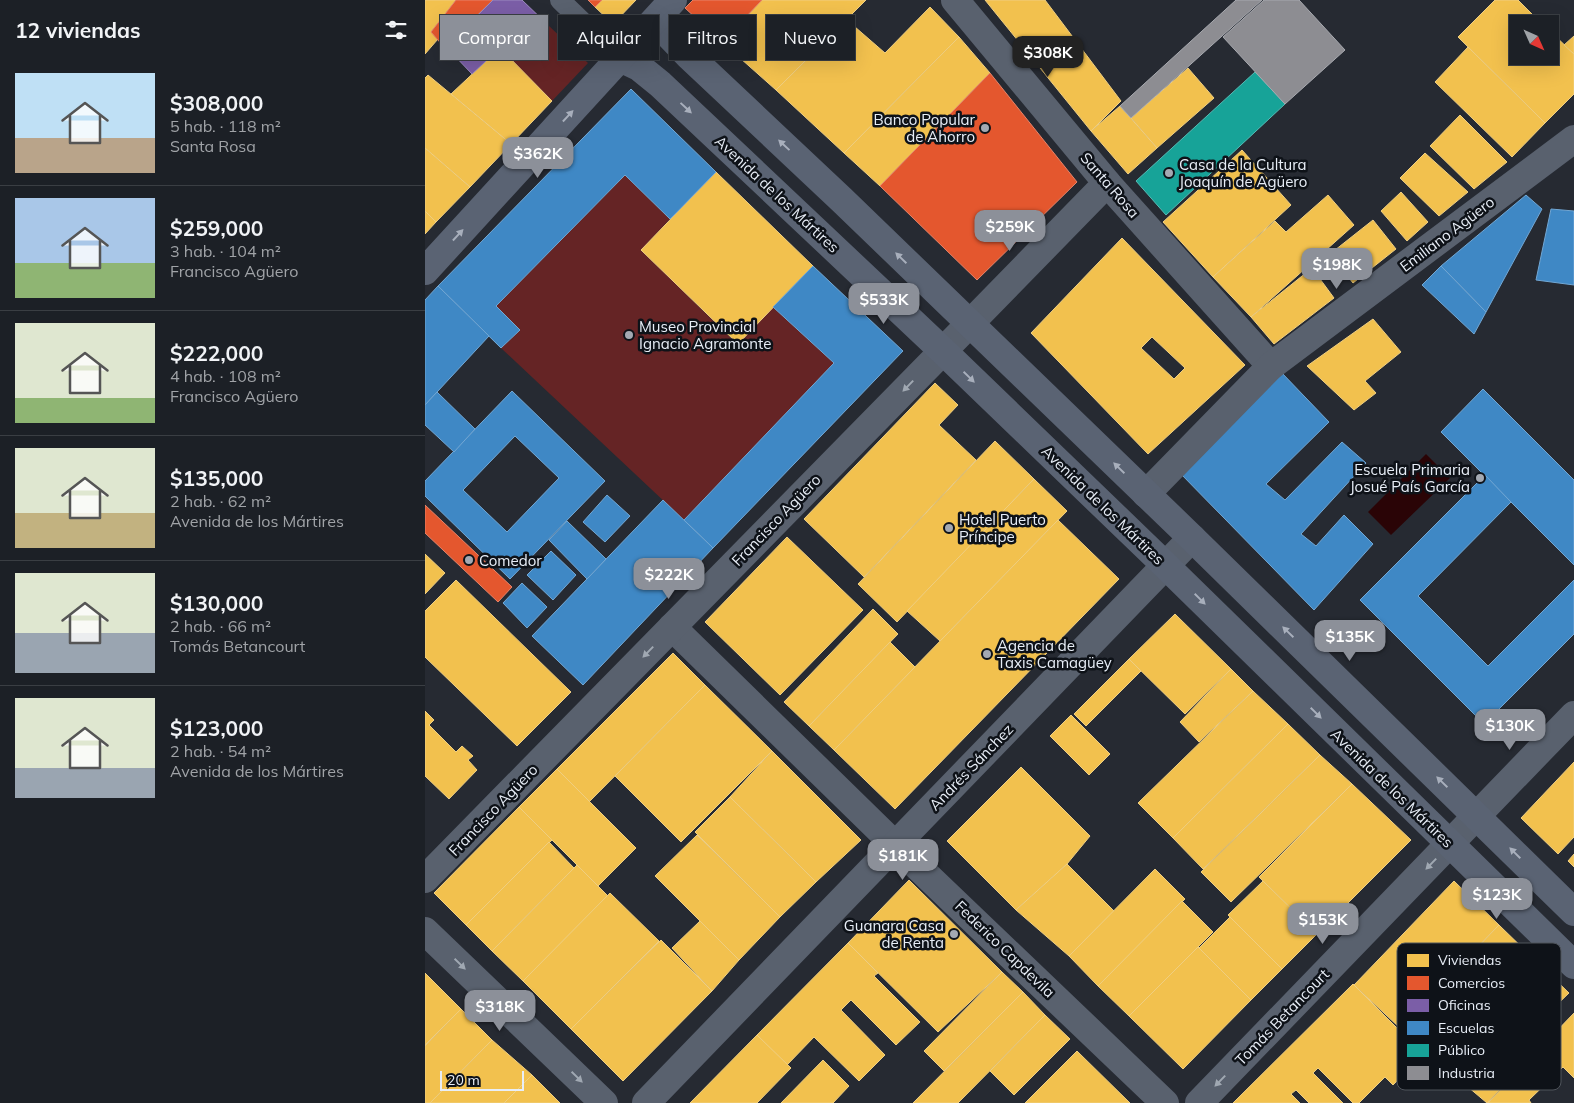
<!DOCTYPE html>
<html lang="es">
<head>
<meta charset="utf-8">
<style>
	:root { --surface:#1c2026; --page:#25282e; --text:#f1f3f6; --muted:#a0a3a7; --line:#3a3e43; --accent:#8c9099 }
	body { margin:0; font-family:Mulish,sans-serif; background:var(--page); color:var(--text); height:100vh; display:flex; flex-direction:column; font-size:19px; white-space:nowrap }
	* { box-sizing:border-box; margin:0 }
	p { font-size:16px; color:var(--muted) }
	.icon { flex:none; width:28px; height:28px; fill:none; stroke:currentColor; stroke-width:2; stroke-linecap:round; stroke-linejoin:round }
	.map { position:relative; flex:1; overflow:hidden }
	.details { display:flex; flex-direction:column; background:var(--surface); width:425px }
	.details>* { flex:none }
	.top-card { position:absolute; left:15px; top:15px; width:475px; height:45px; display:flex; gap:10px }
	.needle { width:32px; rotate:135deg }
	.fabs { position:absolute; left:1084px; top:15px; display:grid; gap:10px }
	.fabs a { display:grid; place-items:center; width:50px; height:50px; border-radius:0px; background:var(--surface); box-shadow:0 5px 20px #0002,0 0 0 1px var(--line); font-size:25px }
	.scale { position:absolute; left:15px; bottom:12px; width:84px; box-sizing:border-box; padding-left:5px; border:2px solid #e8eef7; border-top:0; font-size:14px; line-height:18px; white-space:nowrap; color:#e8eef7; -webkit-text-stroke:4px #0e1218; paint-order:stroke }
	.price { position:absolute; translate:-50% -42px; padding:0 11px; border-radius:10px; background:var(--accent); color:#fff; font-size:16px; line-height:32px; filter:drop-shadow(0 1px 2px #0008) }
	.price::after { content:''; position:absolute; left:50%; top:30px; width:15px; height:11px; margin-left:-8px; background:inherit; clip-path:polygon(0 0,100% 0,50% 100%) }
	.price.on { background:#222; color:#fff }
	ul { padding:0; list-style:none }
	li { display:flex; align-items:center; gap:15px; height:125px; padding:0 15px }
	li+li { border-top:1px solid var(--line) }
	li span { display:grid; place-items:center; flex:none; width:140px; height:100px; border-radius:0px; color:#555 }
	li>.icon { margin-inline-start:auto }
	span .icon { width:60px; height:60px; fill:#fffc; stroke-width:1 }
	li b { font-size:21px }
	h2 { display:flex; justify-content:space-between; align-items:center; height:60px; padding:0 15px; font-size:21px }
	.chip { padding:0 18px; border-radius:0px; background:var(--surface); box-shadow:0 5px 20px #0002,0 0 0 1px var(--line); font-size:18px; line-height:45px }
	.chip.on { background:var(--accent); color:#fff }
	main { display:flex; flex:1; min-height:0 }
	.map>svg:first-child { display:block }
	.green { fill:#652425 }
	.water { fill:#2a0406 }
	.homes { fill:#f2c14e; stroke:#efce81; fill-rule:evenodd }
	.shops { fill:#e4572e; stroke:#e5846a }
	.offices { fill:#7b5ea7; stroke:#9c89bf }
	.schools { fill:#3f88c5; stroke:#72a7d4; fill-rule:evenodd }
	.public { fill:#17a398; stroke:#56bab4 }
	.industry { fill:#8d8d92; stroke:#a8aab0 }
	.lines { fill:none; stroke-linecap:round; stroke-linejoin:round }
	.pedestrian { stroke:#59616e; stroke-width:20 }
	.minor { stroke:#59616e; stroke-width:28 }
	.tertiary { stroke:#59616e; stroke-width:28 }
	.secondary { stroke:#5a6373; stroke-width:28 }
	.oneway { fill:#a8afbc }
	.oneway2 { fill:#a0a8b2 }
	.poi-dot { fill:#a4a9b2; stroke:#0e1218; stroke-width:2 }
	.labels { text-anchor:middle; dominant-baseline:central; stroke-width:5; stroke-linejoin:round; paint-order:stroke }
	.poi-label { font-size:15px; fill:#e8eef7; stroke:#0e1218; text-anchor:start }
	.street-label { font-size:15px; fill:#e8eef7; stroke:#0e1218 }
	.key { fill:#0e1218; stroke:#4f545b; stroke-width:1 }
	.key-label { font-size:14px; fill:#e8eef7 }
</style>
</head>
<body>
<main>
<section class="details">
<h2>12 viviendas<svg class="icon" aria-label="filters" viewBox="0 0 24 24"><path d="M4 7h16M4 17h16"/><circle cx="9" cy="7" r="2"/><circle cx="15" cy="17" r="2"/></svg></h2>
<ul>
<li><span style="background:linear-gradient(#bfe0f5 65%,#b9a48a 0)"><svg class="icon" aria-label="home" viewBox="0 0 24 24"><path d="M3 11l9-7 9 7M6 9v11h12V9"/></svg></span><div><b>$308,000</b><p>5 hab. · 118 m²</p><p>Santa Rosa</p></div></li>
<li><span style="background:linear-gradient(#a9c7e8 65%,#8fb573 0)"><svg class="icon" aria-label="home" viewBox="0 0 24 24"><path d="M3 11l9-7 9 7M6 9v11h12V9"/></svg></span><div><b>$259,000</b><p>3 hab. · 104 m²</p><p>Francisco Agüero</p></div></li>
<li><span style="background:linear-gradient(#dfe7d0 75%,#8fb573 0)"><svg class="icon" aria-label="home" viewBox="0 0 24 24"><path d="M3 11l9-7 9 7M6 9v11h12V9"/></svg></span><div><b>$222,000</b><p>4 hab. · 108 m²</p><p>Francisco Agüero</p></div></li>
<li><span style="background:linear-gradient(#dfe7d0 65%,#c2b280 0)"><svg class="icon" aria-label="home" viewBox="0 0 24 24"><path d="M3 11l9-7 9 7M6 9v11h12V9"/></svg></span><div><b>$135,000</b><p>2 hab. · 62 m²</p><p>Avenida de los Mártires</p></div></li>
<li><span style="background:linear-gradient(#dfe7d0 60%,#9aa5b1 0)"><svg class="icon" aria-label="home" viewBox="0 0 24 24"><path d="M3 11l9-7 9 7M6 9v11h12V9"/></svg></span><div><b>$130,000</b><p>2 hab. · 66 m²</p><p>Tomás Betancourt</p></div></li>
<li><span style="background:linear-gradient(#dfe7d0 70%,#9aa5b1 0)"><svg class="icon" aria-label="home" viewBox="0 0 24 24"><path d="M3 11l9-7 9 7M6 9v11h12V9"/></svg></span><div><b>$123,000</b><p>2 hab. · 54 m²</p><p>Avenida de los Mártires</p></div></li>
</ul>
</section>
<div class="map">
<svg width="1149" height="1103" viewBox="0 0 1149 1103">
	<rect width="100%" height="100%" fill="#262a32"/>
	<g class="green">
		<polygon points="123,25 163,63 127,101 86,60"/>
		<polygon points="200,175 245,219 216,250 312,344 348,307 409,363 259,520 76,348 95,330 71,306"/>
	</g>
	<polygon class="water" points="1001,454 1025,478 966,535 943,512"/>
	<g class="homes">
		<polygon points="0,0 31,0 6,32 13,39 0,54"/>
		<polygon points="177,0 211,0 188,24 170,7"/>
		<polygon points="337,0 441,0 351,90 297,42"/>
		<polygon points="560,0 620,0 696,101 666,131"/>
		<polygon points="1070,0 1093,0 1117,24 1092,24 1092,56 1125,56 1125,31 1149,54 1149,94 1120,123 1033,37"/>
		<polygon points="505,7 534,37 419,153 351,90 422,20 460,53"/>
		<polygon points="1149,36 1149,54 1139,45"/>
		<polygon points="534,37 565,73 455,186 419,153"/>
		<polygon points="1043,47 1120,123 1087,157 1010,82"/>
		<polygon points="75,48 127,101 86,144 26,94"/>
		<polygon points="763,68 789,98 732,148 706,118"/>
		<polygon points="3,75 86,144 45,187 0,148 0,78"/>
		<polygon points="695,106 732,148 703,174 666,131"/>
		<polygon points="1035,115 1082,162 1049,189 1005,146"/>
		<polygon points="0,148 45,187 11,222 0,211"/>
		<polygon points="817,150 866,205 788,277 738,222"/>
		<polygon points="1000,153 1043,192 1014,216 975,178"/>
		<polygon points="291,172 388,266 313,344 216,250"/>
		<polygon points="976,192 1003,222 982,241 956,211"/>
		<polygon points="903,195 929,225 826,317 788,277 850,221 861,232"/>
		<polygon points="0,211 11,222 0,234"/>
		<polygon points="948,220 971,249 928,283 905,254"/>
		<path d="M697,238L820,365L723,454L606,333ZM727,337L760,368L749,379L716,348Z"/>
		<polygon points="887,268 909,298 849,344 826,317"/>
		<polygon points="948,319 976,352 940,381 951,393 929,410 882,366"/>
		<polygon points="510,383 533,405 514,425 551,460 439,577 379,519"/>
		<polygon points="570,441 609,479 472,622 433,584"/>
		<polygon points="609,479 642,511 515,641 482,611"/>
		<polygon points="633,520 694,579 470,809 409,750"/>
		<polygon points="362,537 438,610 355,695 280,622"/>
		<polygon points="0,554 20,573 0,594"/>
		<polygon points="31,580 146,692 92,746 0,657 0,611"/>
		<polygon points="448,609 473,634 384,726 359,702"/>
		<polygon points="750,614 806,669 760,714 704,659"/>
		<polygon points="465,642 490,667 409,750 384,726"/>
		<polygon points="248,653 280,685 164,802 132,769"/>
		<polygon points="704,659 716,671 661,726 649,714"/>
		<polygon points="806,669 828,691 774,742 755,722"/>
		<polygon points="280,685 347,751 256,842 190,776"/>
		<polygon points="828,691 863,724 748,838 713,803"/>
		<polygon points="0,711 9,720 4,725 31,752 37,746 48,756 43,760 52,770 24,799 0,776"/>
		<polygon points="646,715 685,754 664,775 625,736"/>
		<polygon points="863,724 895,755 778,869 748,838"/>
		<polygon points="347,751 436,840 391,882 305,797"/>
		<polygon points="895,755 927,784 806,902 776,872"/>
		<polygon points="1149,762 1149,837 1133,854 1096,818"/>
		<polygon points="596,767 665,836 642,864 591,910 522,841"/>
		<polygon points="132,769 211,848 173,886 94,807"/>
		<polygon points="927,784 986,840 892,934 834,877"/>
		<polygon points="305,797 391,882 355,917 270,832"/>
		<polygon points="94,807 127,840 41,925 9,893"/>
		<polygon points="272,835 355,917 314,960 230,876"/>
		<polygon points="124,842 149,868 67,951 41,925"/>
		<polygon points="1149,854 1149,867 1143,861"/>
		<polygon points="642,864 689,911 644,956 591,910"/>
		<polygon points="152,865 183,896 98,981 67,951"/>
		<polygon points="730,869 760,899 673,986 644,956"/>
		<polygon points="484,880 577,972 513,1032 423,943"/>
		<polygon points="838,881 892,934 857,969 803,915"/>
		<polygon points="1029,881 1074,925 975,1028 929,985"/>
		<polygon points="185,893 234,941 146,1029 98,981"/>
		<polygon points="757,901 788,932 704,1016 673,986"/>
		<polygon points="805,917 857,969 826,1000 774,948"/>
		<polygon points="275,921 314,960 287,991 247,948"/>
		<polygon points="1074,925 1144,993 1114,1022 1127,1035 1062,1103 1036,1081 1096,1018 1087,1010 1030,1074 998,1046 1064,979 1059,973 990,1040 975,1028"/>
		<polygon points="236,940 287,991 198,1081 146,1029"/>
		<polygon points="423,943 453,973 449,976 495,1022 471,1045 426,1000 416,1010 460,1055 434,1081 389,1037 362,1065 332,1035"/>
		<polygon points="773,947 826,1000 758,1069 704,1016"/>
		<polygon points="577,972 598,992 519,1071 499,1051"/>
		<polygon points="0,973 36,1009 0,1045"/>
		<polygon points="928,984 998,1054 968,1085 960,1077 934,1103 928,1103 893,1068 888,1073 918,1103 884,1103 871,1090 866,1094 875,1103 808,1103"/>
		<polygon points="598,992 620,1015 533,1103 488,1103"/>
		<polygon points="36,1009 67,1040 5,1103 0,1103 0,1046"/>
		<polygon points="1149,1013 1149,1078 1138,1067 1104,1100 1106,1103 1063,1103"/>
		<polygon points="620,1015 645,1039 589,1095 565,1071"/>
		<polygon points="332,1035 366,1068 332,1103 265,1103"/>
		<polygon points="67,1040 107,1075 79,1103 5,1103"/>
		<polygon points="652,1051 705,1103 600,1103"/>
		<polygon points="398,1060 424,1086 408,1103 356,1103"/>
		<polygon points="107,1075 135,1103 79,1103"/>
	</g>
	<g class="shops">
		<polygon points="31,0 68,0 19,47 6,32"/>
		<polygon points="163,0 177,0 170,7"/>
		<polygon points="268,0 337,0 297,42 260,8"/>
		<polygon points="565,73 652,182 552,280 455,186"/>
		<polygon points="0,505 87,587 73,602 0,533"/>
	</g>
	<polygon class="offices" points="68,0 97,0 123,25 86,60 75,48 47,74 26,52 61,19 54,14"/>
	<g class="schools">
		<polygon points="206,89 291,172 245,219 200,175 71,306 95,330 76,348 13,286"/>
		<polygon points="1101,195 1117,209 1061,312 1016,266"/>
		<polygon points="1126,209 1149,211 1149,285 1111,280"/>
		<polygon points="388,266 478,351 288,548 259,520 409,363 348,307"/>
		<polygon points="1016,266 1061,312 1049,334 997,285"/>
		<polygon points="13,286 64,336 0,405 0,300"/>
		<polygon points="856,372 904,422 841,484 860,500 917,442 941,463 876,534 891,546 919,515 948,544 889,610 754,472"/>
		<polygon points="1058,389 1149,480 1149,565 1016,432"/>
		<path d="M87,391L180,481L85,579L0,496V481ZM90,436L134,478L82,532L38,490Z"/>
		<polygon points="12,392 50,429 29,452 0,425 0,405"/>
		<polygon points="1060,475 1086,502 993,596 1063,666 1149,580 1149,634 1059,724 935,600"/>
		<polygon points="182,495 205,516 180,542 158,522"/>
		<polygon points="238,500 288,548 158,685 107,636"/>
		<polygon points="142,521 181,559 162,579 124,540"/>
		<polygon points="126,551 151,575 128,600 102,575"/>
		<polygon points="97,583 122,607 102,628 78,603"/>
	</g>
	<polygon class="public" points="830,72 860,104 741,215 711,181"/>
	<g class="industry">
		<polygon points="811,0 837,0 706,118 695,106"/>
		<polygon points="839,0 874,0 920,50 860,104 798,37"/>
	</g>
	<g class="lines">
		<polyline class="pedestrian" points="135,0 195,58"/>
		<g class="minor">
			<polyline points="682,183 846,366"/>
			<polyline points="721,494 846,366 1149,139"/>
			<polyline points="247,627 470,845 740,1103"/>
			<polyline points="0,879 518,351"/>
			<polyline points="221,1103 767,538"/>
		</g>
		<g class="tertiary">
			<polyline points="518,351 682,183 530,0"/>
			<polyline points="0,931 179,1103"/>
			<polyline points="774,1103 1149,715"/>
		</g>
		<g class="secondary">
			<polyline points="232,19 241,32 264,56 417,200 767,538 1149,912"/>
			<polyline points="195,58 214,67 235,84 518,351 740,565 1149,965"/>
			<polyline points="0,271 248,0"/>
		</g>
	</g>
	<defs><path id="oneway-solid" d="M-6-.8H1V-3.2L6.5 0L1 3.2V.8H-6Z" transform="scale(1.25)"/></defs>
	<g class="oneway">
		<use href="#oneway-solid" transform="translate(261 108) rotate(43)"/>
		<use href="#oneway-solid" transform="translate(143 116) rotate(-47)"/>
		<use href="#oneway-solid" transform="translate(359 145) rotate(-137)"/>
		<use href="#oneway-solid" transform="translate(33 235) rotate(-47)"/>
		<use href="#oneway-solid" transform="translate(476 258) rotate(-136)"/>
		<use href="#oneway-solid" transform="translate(544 377) rotate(44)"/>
		<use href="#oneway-solid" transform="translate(694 468) rotate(-136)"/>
		<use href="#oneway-solid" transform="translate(775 599) rotate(45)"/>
		<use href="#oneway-solid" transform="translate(863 632) rotate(-136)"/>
		<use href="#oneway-solid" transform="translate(891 713) rotate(45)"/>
		<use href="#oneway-solid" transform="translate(1017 782) rotate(-136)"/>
		<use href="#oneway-solid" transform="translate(1090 853) rotate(-135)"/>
	</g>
	<g class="oneway2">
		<use href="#oneway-solid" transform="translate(483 386) rotate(134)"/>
		<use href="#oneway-solid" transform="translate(223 652) rotate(134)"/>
		<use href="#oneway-solid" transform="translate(1006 864) rotate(134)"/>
		<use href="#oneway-solid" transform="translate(35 964) rotate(44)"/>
		<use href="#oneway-solid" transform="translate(152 1077) rotate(44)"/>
		<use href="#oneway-solid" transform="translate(795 1081) rotate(134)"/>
	</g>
	<g class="poi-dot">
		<circle cx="560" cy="128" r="5"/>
		<circle cx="744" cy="173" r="5"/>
		<circle cx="204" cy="335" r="5"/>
		<circle cx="1055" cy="478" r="5"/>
		<circle cx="524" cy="528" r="5"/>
		<circle cx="44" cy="560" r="5"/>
		<circle cx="562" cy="654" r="5"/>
		<circle cx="529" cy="934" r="5"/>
	</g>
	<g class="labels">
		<g class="poi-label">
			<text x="550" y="119" text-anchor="end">Banco Popular<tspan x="550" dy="17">de Ahorro</tspan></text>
			<text x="754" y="164">Casa de la Cultura<tspan x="754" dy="17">Joaquín de Agüero</tspan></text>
			<text x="214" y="326">Museo Provincial<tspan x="214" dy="17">Ignacio Agramonte</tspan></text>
			<text x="1045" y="469" text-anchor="end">Escuela Primaria<tspan x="1045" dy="17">Josué País García</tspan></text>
			<text x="534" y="519">Hotel Puerto<tspan x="534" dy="17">Príncipe</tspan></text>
			<text x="54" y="560">Comedor</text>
			<text x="572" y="645">Agencia de<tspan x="572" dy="17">Taxis Camagüey</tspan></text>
			<text x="519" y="925" text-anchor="end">Guanara Casa<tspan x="519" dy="17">de Renta</tspan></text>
		</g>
		<g class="street-label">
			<text transform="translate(685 185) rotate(49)">Santa Rosa</text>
			<text transform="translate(352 194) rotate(43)">Avenida de los Mártires</text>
			<text transform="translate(1022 234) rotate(-37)">Emiliano Agüero</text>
			<text transform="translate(678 505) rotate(44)">Avenida de los Mártires</text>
			<text transform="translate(351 520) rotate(-46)">Francisco Agüero</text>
			<text transform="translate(546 767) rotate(-46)">Andrés Sánchez</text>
			<text transform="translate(967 788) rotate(44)">Avenida de los Mártires</text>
			<text transform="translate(68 810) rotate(-46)">Francisco Agüero</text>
			<text transform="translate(580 949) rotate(44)">Federico Capdevila</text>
			<text transform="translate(857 1017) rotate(-46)">Tomás Betancourt</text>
		</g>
	</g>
	<rect x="972" y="943" width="164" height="147" rx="8" class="key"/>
	<rect x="982" y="954" width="22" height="13" fill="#f2c14e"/>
	<rect x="982" y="976" width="22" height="14" fill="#e4572e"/>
	<rect x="982" y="999" width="22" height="13" fill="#7b5ea7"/>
	<rect x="982" y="1021" width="22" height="14" fill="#3f88c5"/>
	<rect x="982" y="1044" width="22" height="13" fill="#17a398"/>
	<rect x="982" y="1066" width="22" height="14" fill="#8d8d92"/>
	<g class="key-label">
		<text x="1013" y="965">Viviendas</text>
		<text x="1013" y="988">Comercios</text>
		<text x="1013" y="1010">Oficinas</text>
		<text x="1013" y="1033">Escuelas</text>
		<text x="1013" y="1055">Público</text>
		<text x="1013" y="1078">Industria</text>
	</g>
</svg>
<div class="fabs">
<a><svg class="needle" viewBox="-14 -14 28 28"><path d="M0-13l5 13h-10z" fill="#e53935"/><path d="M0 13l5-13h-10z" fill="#a0a3a7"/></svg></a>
</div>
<div class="scale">20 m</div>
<b class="price on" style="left:623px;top:78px">$308K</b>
<b class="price" style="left:113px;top:179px">$362K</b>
<b class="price" style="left:585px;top:252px">$259K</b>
<b class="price" style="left:912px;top:290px">$198K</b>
<b class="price" style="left:459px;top:325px">$533K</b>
<b class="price" style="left:244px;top:600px">$222K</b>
<b class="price" style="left:925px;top:662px">$135K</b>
<b class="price" style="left:1085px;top:751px">$130K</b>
<b class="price" style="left:478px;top:881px">$181K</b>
<b class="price" style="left:1072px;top:920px">$123K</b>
<b class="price" style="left:898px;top:945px">$153K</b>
<b class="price" style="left:75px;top:1032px">$318K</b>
<div class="top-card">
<a class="chip on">Comprar</a>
<a class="chip">Alquilar</a>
<a class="chip">Filtros</a>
<a class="chip">Nuevo</a>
</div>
</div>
</main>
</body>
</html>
